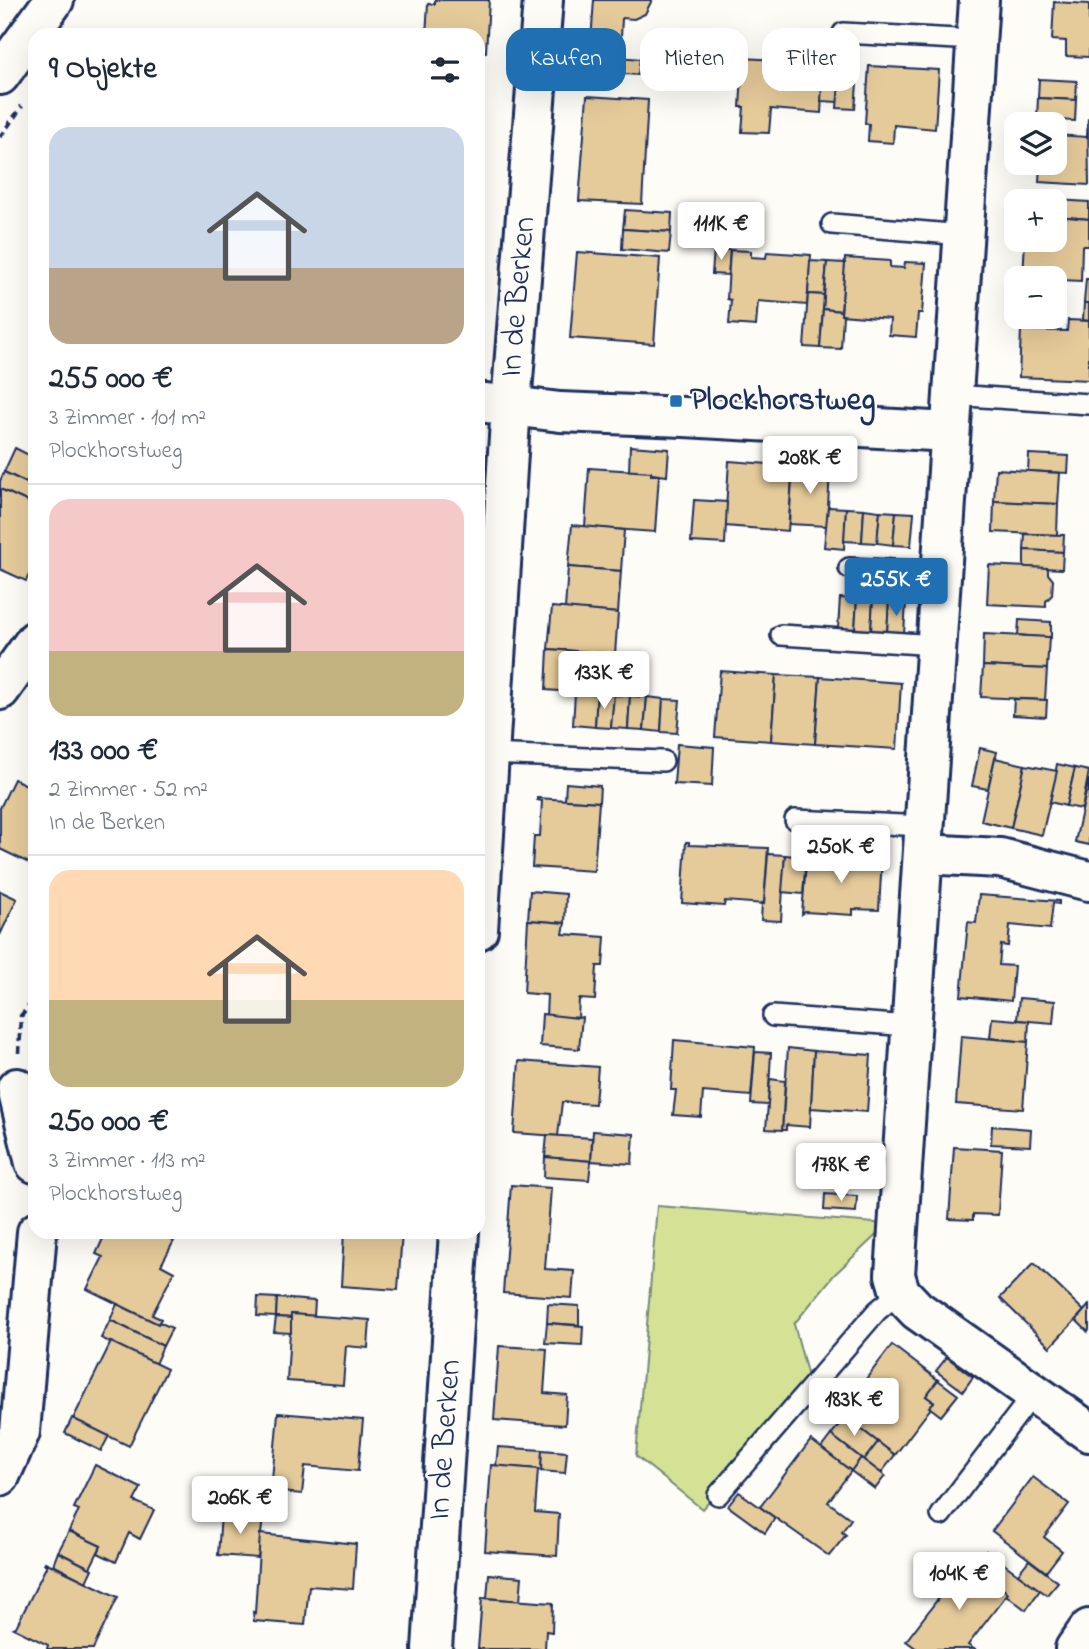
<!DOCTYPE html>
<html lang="de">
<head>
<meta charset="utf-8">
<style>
	:root { --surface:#fff; --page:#f2f2f3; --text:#1f2937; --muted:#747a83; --line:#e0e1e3; --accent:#1f6fb2 }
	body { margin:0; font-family:"Indie Flower",sans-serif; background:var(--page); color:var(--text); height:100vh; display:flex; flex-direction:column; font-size:26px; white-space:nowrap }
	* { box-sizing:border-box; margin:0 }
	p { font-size:23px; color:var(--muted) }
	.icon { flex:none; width:38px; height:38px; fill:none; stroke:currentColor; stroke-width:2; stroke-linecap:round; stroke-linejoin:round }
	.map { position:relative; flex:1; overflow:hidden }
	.details { position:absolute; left:28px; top:28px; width:457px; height:1211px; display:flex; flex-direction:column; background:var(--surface); border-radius:21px; box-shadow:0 7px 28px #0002 }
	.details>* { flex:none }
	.hud { position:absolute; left:506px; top:28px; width:478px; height:63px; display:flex; gap:14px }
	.controls { position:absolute; left:1004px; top:112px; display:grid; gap:14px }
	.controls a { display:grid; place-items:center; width:63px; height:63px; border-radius:14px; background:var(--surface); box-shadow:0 7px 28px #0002; font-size:35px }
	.price { position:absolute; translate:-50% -60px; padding:0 16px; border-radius:7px; background:#fff; color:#222; font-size:23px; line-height:46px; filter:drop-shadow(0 2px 4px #0008) }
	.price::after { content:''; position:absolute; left:50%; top:42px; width:21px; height:16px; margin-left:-10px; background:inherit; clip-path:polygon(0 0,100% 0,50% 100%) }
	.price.current { background:var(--accent); color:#fff }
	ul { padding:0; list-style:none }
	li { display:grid; align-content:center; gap:14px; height:371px; padding:0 21px }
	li+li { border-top:2px solid var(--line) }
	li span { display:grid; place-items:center; height:217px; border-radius:21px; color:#555 }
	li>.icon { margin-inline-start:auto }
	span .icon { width:126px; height:126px; fill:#fffc; stroke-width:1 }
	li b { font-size:30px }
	h2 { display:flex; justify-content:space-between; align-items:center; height:84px; padding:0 21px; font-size:30px }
	.pill { padding:0 24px; border-radius:21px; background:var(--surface); box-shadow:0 7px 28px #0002; font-size:24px; line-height:63px }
	.pill.current { background:var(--accent); color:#fff }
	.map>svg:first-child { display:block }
	.green { fill:#d5e295; stroke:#78887a; stroke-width:2 }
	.building { fill:#e5ca9a; stroke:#1b2f5e; stroke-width:2 }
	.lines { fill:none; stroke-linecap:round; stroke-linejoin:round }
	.lane-casing { stroke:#1b2f5e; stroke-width:24 }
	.street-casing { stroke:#1b2f5e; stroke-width:44 }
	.secondary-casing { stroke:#1b2f5e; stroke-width:44 }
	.path { stroke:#1b2f5e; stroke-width:4.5; stroke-dasharray:7 5; stroke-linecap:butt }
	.lane { stroke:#fdfcf7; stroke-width:19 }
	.street { stroke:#fdfcf7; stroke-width:38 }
	.secondary { stroke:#fdfcf7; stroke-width:38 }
	.poi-dot { fill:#1f6fb2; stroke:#fdfcf7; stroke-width:2.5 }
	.labels { text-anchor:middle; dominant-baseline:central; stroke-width:5; stroke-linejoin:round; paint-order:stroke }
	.street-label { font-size:32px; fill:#1b2f5e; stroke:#fdfcf7 }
	.poi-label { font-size:32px; font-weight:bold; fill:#1b2f5e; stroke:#fdfcf7; text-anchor:start }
</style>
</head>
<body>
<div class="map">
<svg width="1089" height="1649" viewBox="0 0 1089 1649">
	<rect width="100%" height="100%" fill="#fdfcf7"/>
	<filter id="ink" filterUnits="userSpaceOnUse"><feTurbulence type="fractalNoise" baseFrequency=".0143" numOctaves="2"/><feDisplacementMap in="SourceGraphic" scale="14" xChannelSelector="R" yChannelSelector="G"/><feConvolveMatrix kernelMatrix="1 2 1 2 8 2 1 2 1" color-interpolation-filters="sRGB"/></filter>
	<g filter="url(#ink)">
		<polygon class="green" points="657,1206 888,1224 834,1275 794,1324 811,1388 702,1509 636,1456"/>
		<g class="building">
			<polygon points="435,0 489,0 486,52 478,51 478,35 426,35 428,4 435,4"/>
			<polygon points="594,0 652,0 645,14 634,19 622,18 620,57 590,55"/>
			<polygon points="1054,2 1089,4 1089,57 1066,56 1066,41 1052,40"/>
			<polygon points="596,55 640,59 638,75 594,72"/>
			<polygon points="743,58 824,63 821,113 771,109 769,133 742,132 744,107 740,107"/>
			<polygon points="869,66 939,70 935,129 894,125 893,143 868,141 869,124 865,123"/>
			<polygon points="823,69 840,70 838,102 821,101"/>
			<polygon points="840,70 858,71 855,109 837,108"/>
			<polygon points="1039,79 1077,81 1076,100 1038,98"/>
			<polygon points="587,96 648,100 642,204 579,201"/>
			<polygon points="1038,98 1076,100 1075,121 1037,119"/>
			<polygon points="1088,118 1089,185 1039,182 1040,163 1055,163 1055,135 1087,137"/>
			<polygon points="1057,200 1089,202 1089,219 1056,216"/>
			<polygon points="625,210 672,213 671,232 623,229"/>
			<polygon points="1056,216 1089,219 1089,246 1082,246 1081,281 1023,278 1025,240 1055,240"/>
			<polygon points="623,229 671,232 669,253 622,249"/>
			<polygon points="714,249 730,250 728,275 712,274"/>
			<polygon points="730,250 751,251 751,257 766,258 767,252 811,255 807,305 758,301 756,326 729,324 731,300 727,299"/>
			<polygon points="577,252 660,258 654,344 570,338"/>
			<polygon points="845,258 890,261 890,267 904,268 905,262 926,263 922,313 918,313 916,337 889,335 890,319 841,315"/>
			<polygon points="810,261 827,262 824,295 808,294"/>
			<polygon points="827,262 845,263 841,311 823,309"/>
			<polygon points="1086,279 1089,279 1089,303 1084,303"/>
			<polygon points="808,294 824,295 820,348 804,347"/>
			<polygon points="1084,303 1089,303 1089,321 1083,320"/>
			<polygon points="823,309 841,311 841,315 843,315 841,349 820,348"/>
			<polygon points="1068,320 1089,321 1089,380 1019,377 1021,330 1067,331"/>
			<polygon points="630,446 669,449 667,476 629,471"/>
			<polygon points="15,448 35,458 35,487 4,472"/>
			<polygon points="1029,454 1069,456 1068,473 1028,471"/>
			<polygon points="729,461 793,466 788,531 725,526"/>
			<polygon points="793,466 830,468 827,526 789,524"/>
			<polygon points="589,468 651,472 651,475 659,475 655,532 585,527"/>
			<polygon points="996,469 1060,473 1058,504 994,501"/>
			<polygon points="4,472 35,487 35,498 32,504 0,489 0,481"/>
			<polygon points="0,489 35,505 35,563 26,581 0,569"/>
			<polygon points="694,500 727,502 725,544 691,542"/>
			<polygon points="994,501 1058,504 1057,535 993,532"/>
			<polygon points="828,507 846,508 844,549 824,547"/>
			<polygon points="846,508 864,509 862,542 844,541"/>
			<polygon points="864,509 880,511 877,543 862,542"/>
			<polygon points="880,511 896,512 893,545 877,543"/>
			<polygon points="896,512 914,513 911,546 893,545"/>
			<polygon points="572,525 624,530 621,571 568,567"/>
			<polygon points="1025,534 1064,535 1063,552 1024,550"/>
			<polygon points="1024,550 1063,552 1062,569 1024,567"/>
			<polygon points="989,565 1048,568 1048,574 1053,580 1052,595 1046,601 1046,607 987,604"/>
			<polygon points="568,567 621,571 618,613 565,609"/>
			<polygon points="840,598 857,599 855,630 838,629"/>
			<polygon points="857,599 873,600 871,631 855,630"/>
			<polygon points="873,600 889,601 887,633 871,631"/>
			<polygon points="889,601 906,602 904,634 887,633"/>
			<polygon points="552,607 618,613 615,654 548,649"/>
			<polygon points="1019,620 1051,622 1051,638 1018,635"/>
			<polygon points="984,634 1049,637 1047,669 983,666"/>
			<polygon points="548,649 615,654 612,695 546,690"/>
			<polygon points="983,666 1047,669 1045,700 981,697"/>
			<polygon points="720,671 776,675 771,741 715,737"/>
			<polygon points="776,675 820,677 815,744 771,741"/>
			<polygon points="820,677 901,683 897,749 815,744"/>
			<polygon points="575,693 597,694 595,727 573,725"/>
			<polygon points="597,694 614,695 611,728 595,727"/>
			<polygon points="614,695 630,696 628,729 611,728"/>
			<polygon points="630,696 647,697 644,730 628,729"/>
			<polygon points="647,697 663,699 661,732 644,730"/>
			<polygon points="663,699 680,700 677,733 661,732"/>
			<polygon points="1014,699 1047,700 1046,717 1013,715"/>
			<polygon points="677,744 714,747 712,786 674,784"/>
			<polygon points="980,748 997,752 988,789 972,786"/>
			<polygon points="995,758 1025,765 1011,828 981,821"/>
			<polygon points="1057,764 1075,768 1066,806 1050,802"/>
			<polygon points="1025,765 1057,771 1042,835 1011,828"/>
			<polygon points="1075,768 1089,771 1082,809 1066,806"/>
			<polygon points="14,779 35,789 35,866 0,849 0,808"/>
			<polygon points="1089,779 1089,845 1075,842"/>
			<polygon points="566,783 600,786 599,802 565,800"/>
			<polygon points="537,798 599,802 594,871 532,867 534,836 540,836 542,801 537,800"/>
			<polygon points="686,842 689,842 689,845 768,848 764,904 725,901 724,906 682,903"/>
			<polygon points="807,851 808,854 838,856 838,860 852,861 852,857 880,859 882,857 879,910 853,909 853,915 805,912 802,914"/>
			<polygon points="768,854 785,855 781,921 761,920 762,903 764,904"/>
			<polygon points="785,855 806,857 803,894 782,892"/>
			<polygon points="0,891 17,899 0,935"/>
			<polygon points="530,891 566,894 565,923 528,920"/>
			<polygon points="979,895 1059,901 1059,904 1053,903 1050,929 1010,925 1008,946 1001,945 999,965 1014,966 1011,1001 961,996 968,922 976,923"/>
			<polygon points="528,920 565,923 563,934 605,937 603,966 597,966 595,1000 579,999 578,1018 546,1016 547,995 524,993"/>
			<polygon points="1019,998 1055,1001 1053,1023 1017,1020"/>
			<polygon points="542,1014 578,1018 582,1017 579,1049 540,1046"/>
			<polygon points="992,1018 1029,1021 1028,1042 990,1038"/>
			<polygon points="961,1036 1028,1042 1023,1109 956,1104"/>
			<polygon points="674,1040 755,1047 751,1096 703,1092 701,1117 673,1115 676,1090 671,1090"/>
			<polygon points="788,1048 814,1051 810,1127 786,1125 786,1130 782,1130"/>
			<polygon points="814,1051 871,1055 867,1112 811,1108"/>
			<polygon points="755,1052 771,1053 768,1105 751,1104"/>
			<polygon points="519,1061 598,1067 595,1104 562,1102 558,1136 514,1133"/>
			<polygon points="770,1079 785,1081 782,1130 766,1129"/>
			<polygon points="992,1126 1031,1129 1030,1146 991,1144"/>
			<polygon points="593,1131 634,1134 632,1164 591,1161"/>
			<polygon points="547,1135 592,1138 591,1161 545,1157"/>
			<polygon points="954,1147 1002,1150 998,1215 973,1214 973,1220 949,1219"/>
			<polygon points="545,1157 591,1161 589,1180 544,1177"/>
			<polygon points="511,1185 551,1188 545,1269 574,1271 572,1298 503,1293"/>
			<polygon points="825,1194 857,1196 856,1212 824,1210"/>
			<polygon points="106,1232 156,1232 174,1241 161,1265 174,1272 152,1315 161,1319 158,1324 87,1289 103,1257 96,1254"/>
			<polygon points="344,1232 402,1232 398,1290 341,1286"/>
			<polygon points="1034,1263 1084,1311 1050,1347 1000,1298"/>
			<polygon points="258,1297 277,1298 276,1317 257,1316"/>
			<polygon points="277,1298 315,1301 314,1316 291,1314 291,1318 276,1317"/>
			<polygon points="117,1304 158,1324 159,1322 172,1328 163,1346 110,1320"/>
			<polygon points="548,1304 579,1306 579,1325 547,1323"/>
			<polygon points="1089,1305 1089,1330 1088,1332 1076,1320"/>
			<polygon points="291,1314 370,1320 368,1348 346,1346 343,1385 287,1381"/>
			<polygon points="276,1317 291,1318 291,1333 274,1332"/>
			<polygon points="110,1320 163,1346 155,1364 101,1338"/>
			<polygon points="547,1323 583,1326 582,1345 545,1343"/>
			<polygon points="111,1342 167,1369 129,1446 73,1419"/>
			<polygon points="892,1345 938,1380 926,1396 934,1402 931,1408 895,1455 840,1413"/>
			<polygon points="499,1346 547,1349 544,1393 567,1395 565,1425 494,1420"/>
			<polygon points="947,1357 973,1377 963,1391 936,1371"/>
			<polygon points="938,1380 958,1395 941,1416 929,1407 934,1402 926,1396"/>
			<polygon points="278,1413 363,1420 358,1471 305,1466 302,1494 271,1491"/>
			<polygon points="845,1417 878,1442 864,1460 831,1435"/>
			<polygon points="72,1418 109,1436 101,1451 65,1433"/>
			<polygon points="831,1435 861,1458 851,1471 821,1448"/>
			<polygon points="811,1440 851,1471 828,1502 851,1519 842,1532 846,1535 829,1556 760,1507"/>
			<polygon points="878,1442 895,1455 881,1473 864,1460"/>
			<polygon points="498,1447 542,1450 541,1471 538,1469 496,1466"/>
			<polygon points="542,1450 567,1452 565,1473 541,1471"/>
			<polygon points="861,1458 885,1476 875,1489 851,1471"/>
			<polygon points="95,1465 141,1488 134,1501 154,1510 140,1539 129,1533 116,1562 98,1553 101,1546 69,1531 79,1510 74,1508"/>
			<polygon points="491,1465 538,1469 535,1512 559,1514 557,1556 485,1551"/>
			<polygon points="1033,1477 1069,1504 1044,1537 1062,1551 1046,1572 992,1531"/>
			<polygon points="739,1492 775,1518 765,1533 728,1506"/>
			<polygon points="221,1515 263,1518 258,1558 218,1555"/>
			<polygon points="69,1531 101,1546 90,1568 58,1552"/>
			<polygon points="260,1534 356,1544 353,1589 309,1586 305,1625 254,1621 253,1612 255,1613"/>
			<polygon points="986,1551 1040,1590 1026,1610 1006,1595 1008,1593 974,1568"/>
			<polygon points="58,1552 92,1569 86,1582 53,1565"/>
			<polygon points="1029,1560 1058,1582 1047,1595 1018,1574"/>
			<polygon points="45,1562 118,1597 93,1649 47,1649 48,1645 13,1628 16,1627 47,1565 44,1564"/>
			<polygon points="966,1562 1008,1593 968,1645 974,1649 917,1649 906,1641"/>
			<polygon points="489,1574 522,1577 520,1601 487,1598"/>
			<polygon points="482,1598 553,1603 552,1632 546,1631 545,1649 478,1649"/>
		</g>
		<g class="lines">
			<defs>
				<g id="lane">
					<polyline points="843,33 976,40"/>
					<polyline points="832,224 963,235"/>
					<polyline points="952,395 1089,404"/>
					<polyline points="849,568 941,572"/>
					<polyline points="781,635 936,645"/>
					<polyline points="489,754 663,761"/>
					<polyline points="795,820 925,826"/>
					<polyline points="773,1016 910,1026"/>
					<polyline points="718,1495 877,1311 900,1292"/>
					<polyline points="941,1515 1034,1393"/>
				</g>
				<g id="street">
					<polyline points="979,0 895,1275 900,1292 917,1310 1089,1432"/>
					<polyline points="478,402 560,412 684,417 950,432"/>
					<polyline points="0,690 35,641"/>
					<polyline points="923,854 1000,858 1089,881"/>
					<polyline points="478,930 511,405 543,0"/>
					<polyline points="17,1088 35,1163"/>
					<polyline points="0,1476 20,1432 37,1232"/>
					<polyline points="432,1649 459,1232"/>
					<polyline points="1075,1649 1089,1629"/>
				</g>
				<polyline id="secondary" points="0,75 54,0"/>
			</defs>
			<use href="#lane" class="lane-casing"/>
			<use href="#street" class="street-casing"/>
			<use href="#secondary" class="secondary-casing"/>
			<g class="path">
				<polyline points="0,137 22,106"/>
				<polyline points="19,1053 21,1016 35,999"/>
			</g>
			<use href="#lane" class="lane"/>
			<use href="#street" class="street"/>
			<use href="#secondary" class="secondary"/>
		</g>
	</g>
	<rect class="poi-dot" x="669" y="394" width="14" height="14" rx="3.5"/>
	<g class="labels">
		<g class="street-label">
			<text transform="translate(519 297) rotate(-85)">In de Berken</text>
			<text transform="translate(446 1440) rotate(-86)">In de Berken</text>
		</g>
		<g class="poi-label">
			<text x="690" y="401">Plockhorstweg</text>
		</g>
	</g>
</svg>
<div class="controls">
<a><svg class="icon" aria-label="layers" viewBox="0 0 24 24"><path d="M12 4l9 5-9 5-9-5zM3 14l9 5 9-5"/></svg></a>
<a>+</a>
<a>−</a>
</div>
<b class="price" style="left:721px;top:262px">111K €</b>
<b class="price" style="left:810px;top:496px">208K €</b>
<b class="price current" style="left:896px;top:618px">255K €</b>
<b class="price" style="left:604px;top:711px">133K €</b>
<b class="price" style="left:841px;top:885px">250K €</b>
<b class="price" style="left:841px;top:1203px">178K €</b>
<b class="price" style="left:854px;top:1438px">183K €</b>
<b class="price" style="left:240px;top:1536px">206K €</b>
<b class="price" style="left:959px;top:1612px">104K €</b>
<div class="hud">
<a class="pill current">Kaufen</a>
<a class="pill">Mieten</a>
<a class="pill">Filter</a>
</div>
<section class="details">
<h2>9 Objekte<svg class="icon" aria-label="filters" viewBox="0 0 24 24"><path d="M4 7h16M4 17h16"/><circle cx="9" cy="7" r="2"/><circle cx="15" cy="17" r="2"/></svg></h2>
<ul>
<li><span style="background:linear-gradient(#c9d6e8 65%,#b9a48a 0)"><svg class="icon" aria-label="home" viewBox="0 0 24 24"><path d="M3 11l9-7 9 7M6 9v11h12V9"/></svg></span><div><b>255 000 €</b><p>3 Zimmer · 101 m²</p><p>Plockhorstweg</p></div></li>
<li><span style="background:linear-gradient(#f6c9c9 70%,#c2b280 0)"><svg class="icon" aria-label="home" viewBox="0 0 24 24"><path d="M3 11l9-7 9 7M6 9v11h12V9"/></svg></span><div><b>133 000 €</b><p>2 Zimmer · 52 m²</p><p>In de Berken</p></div></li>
<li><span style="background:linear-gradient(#ffd9b3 60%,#c2b280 0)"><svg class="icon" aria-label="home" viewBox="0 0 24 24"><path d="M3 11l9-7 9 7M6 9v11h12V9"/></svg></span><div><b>250 000 €</b><p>3 Zimmer · 113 m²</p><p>Plockhorstweg</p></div></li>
</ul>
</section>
</div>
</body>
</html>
